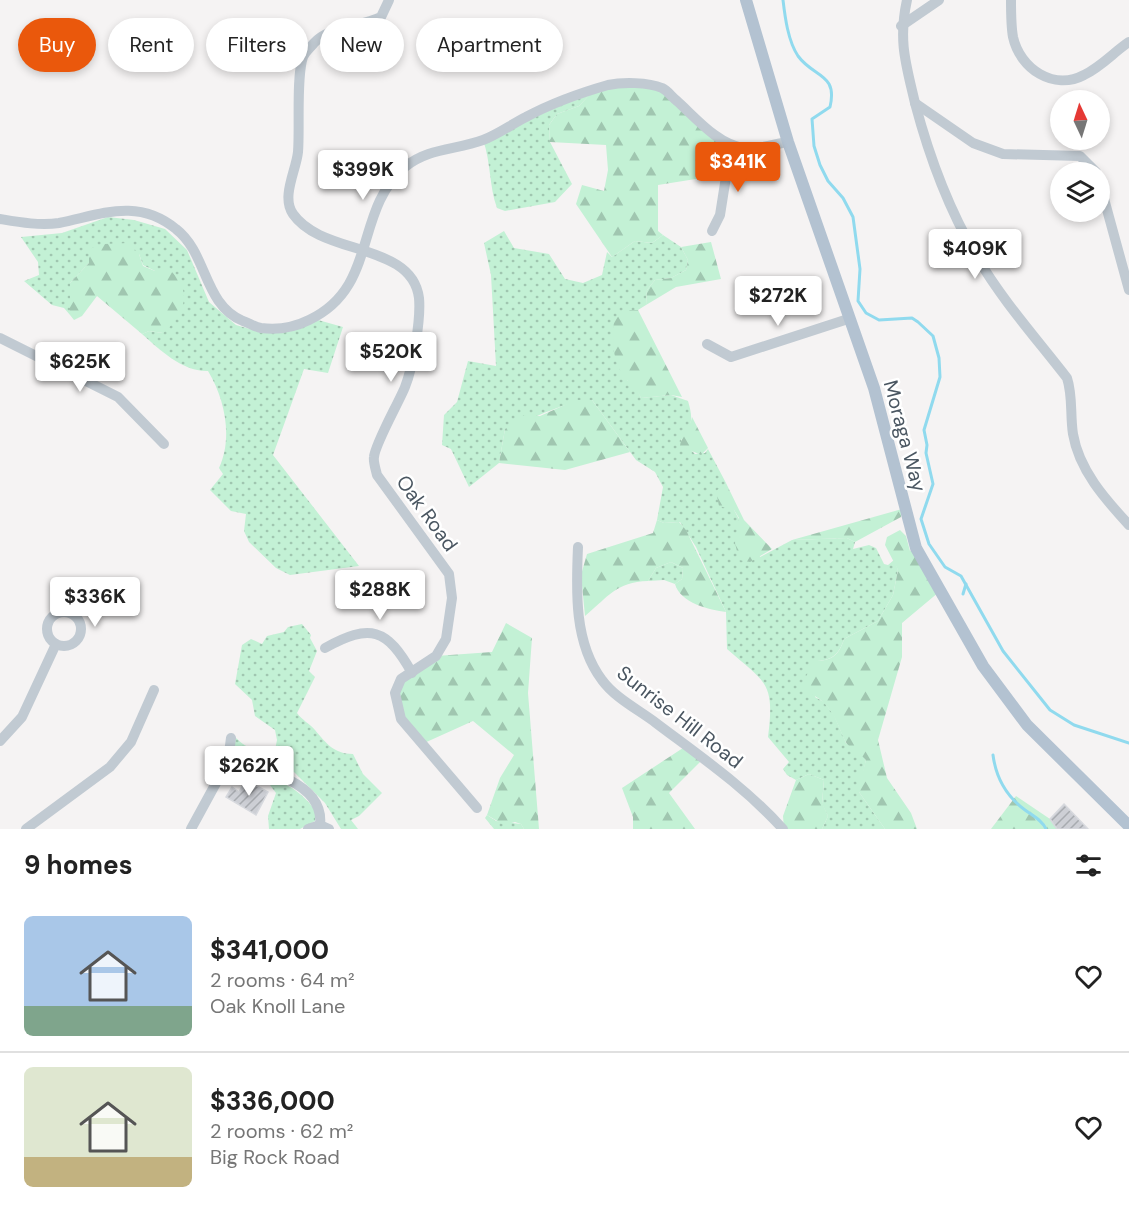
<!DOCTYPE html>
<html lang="en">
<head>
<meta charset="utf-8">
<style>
	:root { --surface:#fff; --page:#f6f6f6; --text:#222; --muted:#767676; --line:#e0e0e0; --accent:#ea580c }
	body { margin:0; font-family:"DM Sans",sans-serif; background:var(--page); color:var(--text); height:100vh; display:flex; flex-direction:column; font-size:22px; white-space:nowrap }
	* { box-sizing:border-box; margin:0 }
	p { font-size:20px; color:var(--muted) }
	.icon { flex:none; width:33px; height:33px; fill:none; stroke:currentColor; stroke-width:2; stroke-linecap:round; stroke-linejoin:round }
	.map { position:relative; height:829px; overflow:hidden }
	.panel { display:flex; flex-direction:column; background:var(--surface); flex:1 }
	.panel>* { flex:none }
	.top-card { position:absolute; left:18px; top:18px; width:600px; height:54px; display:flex; gap:12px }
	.needle { width:39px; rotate:356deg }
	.controls { position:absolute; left:1050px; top:90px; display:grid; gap:12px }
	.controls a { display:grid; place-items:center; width:60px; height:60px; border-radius:50%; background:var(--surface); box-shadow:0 3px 9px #0003; font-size:30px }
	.price { position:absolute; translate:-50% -51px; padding:0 14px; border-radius:6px; background:#fff; color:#222; font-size:20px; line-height:39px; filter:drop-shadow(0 2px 3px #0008) }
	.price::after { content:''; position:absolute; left:50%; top:36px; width:18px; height:14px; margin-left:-9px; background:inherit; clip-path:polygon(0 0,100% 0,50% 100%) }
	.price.active { background:var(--accent); color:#fff }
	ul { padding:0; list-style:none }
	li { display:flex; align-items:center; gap:18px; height:150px; padding:0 24px }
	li+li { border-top:2px solid var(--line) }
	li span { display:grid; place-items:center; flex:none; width:168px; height:120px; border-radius:9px; color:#555 }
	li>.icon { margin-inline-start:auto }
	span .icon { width:72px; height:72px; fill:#fffc; stroke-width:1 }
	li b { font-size:26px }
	h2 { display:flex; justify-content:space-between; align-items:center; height:72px; padding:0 24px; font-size:26px }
	.tag { padding:0 21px; border-radius:27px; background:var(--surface); box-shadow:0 3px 9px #0003; font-size:21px; line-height:54px }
	.tag.active { background:var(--accent); color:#fff }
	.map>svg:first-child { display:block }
	.grass { fill:url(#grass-dots) }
	.forest { fill:url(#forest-firs) }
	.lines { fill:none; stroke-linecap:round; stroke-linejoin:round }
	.stream { stroke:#90daee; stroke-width:3 }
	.building { fill:url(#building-hatch); stroke:#d7d9de; stroke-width:1.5 }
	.minor { stroke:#c1cad2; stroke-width:10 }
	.major { stroke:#b3c2d1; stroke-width:12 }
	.labels { text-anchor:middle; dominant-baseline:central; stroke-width:5; stroke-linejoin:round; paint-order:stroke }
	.street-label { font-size:20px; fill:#4a5661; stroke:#fff }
</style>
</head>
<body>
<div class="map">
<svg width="1129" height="829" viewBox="0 0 1129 829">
	<defs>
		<pattern id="grass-dots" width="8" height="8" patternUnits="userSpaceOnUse" patternTransform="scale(1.5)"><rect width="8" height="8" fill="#c3f1d5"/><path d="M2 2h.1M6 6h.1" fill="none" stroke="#a0c6b0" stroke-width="1.8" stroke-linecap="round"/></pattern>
		<pattern id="forest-firs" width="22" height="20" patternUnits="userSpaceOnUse" patternTransform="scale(1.5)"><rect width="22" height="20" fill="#c3f1d5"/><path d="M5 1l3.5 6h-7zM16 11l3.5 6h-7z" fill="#a0c6b0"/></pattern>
		<pattern id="building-hatch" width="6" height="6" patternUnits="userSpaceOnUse" patternTransform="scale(1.5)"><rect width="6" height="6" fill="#cdcfd5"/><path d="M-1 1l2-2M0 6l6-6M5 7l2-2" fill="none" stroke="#a8abb0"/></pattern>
	</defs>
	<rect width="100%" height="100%" fill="#f5f3f3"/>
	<g class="grass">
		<path d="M593,91L579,106L557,114L549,125L550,142L572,184L555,202L505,211L497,208C489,186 491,162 483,140Z"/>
		<path d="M108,217L134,220L165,229L187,250L209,302L236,325L260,332L291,331L318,320L343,327L328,373L304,369L273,455L359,566L290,575L276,568L249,542L244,531L246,514L231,511L210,490L223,474L219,468C233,438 225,399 208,371C183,372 160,350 142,334L149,331L163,333L155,271L143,265L139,254L89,263L70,283V315L64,308L52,305L24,281L39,275L38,262L21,237L62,233Z"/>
		<path d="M504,231L514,248L549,254L565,279L583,283L602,275L607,252L612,257L635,241L652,243L663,235L681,247L688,260L686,270L671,278L655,280L647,290L646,305L638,310H626L627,380L635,385L641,398L671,395L688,401C693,418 693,426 681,440L695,454L705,453L708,449L726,483L724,486L734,510L760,557L792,540L847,538L855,542L853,549L869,545L876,548L884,564L888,565L894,560L898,570L893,595L878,621L844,639C839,655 831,661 815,661V697L824,702L834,715L846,743L858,750L866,760L859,792L885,829H822L828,816L822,804L824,780L809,774L796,780L787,775L783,769L789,762L768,737C775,682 766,683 727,649L726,612L696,547L680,522L664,523L657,520L663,487L655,472L636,460L592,400C569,400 529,420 505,429L499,463L469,487L451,449L442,445L444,415L457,402L468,361L496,366L491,275L484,243Z"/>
		<polygon points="671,562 683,568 682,579 675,584 664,580 648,581 656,568"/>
		<path d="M302,624L311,635L310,638L317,651L309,671L315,677L297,713C302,720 310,724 315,730C326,743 334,754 353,754L363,774L382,793L359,816L351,820L358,829H341L325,803L294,772L236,755L234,736C247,749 257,753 274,755L277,740L275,730L255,716L252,700L235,684L242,645L251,639L262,644L267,636L284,632L288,627Z"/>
		<path d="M245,771C275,778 297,785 315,810V821L300,829H269L268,816L276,793L270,785L249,777Z"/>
		<polygon points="487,815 496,821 521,824 524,829 494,829 485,818"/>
	</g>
	<g class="forest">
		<polygon points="610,85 662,88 731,145 727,174 658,185 658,231 663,235 652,243 635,241 612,257 576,204 582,185 604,191 608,170 606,145 550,142 549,125 557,114 579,106 593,91"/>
		<polygon points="711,242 721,279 676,287 646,305 647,290 655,280 671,278 686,270 688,260 681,247"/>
		<path d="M129,243L139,254L143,266L155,271L165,266C193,287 188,311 163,333L149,331L142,334L97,296L82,316L74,320L70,315V283L89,263V249L104,244Z"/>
		<path d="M626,310H638L682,397L671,395L641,398C637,389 633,387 627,380C612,363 612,341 614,320Z"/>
		<polygon points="576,400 592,400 630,452 565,470 499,463 505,429 524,415 540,416"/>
		<path d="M692,417L708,448L701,455L680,446C681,435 690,429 692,417Z"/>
		<polygon points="726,483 744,520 772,549 750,562 739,560 735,543 739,518 734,510 719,506 716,491"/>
		<polygon points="902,509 901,517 855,542 847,538 792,540"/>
		<path d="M657,520L664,523L679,522L686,530L726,612C710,610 680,603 675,584L682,579L683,568L671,562L656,568L648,581C616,582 608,597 585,616L581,575L587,554L653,533Z"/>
		<path d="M900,530L906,536L910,551L916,548L939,592L902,623V657L878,740L887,778L911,813L917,829H885L859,792L856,779L863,771L866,760C860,753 849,748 845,741C839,728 836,716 825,704C817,695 807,695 802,683L815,661C832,661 839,655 844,639L878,621L893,595L898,570L885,545L887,537Z"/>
		<polygon points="506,623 532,638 528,693 539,829 524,829 521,824 515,822 504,825 487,815 500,778 514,755 473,721 422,744 401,719 395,693 401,679 436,656 492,652"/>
		<polygon points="686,746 703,759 669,793 695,829 633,829 633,817 622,788"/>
		<polygon points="809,774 824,780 822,803 828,816 822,829 784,829 783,816 796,780"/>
		<polygon points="1016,796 1050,819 1057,829 991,829"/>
	</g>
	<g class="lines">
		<g class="stream">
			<path d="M783,0C785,17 788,41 798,56C814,78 838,73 830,107L812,119L814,146L820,165L828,181L843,198L853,217L860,269L858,301L866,313L879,320L912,318L918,322L933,336L939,358L940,377L924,430L927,445L926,453L933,484L921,519L929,544L945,567L961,576L1003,651L1050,710L1074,725L1129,743"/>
			<polyline points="963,594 966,584"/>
			<path d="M993,755C996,778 1006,796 1025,810C1033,816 1042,820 1046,829"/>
		</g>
	</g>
	<g class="building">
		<polygon points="246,780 268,792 256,815 226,797 232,787 239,792"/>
		<polygon points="1064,804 1088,829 1057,829 1050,819"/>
	</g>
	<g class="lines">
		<g class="minor">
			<path d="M389,0L381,17C361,27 329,26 314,43C311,47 305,52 303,57C296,76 300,129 298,152C296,171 281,197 293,214C322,256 412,242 419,298C421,319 413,367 405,387C399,402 375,444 374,457C373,462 376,470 377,475L449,574L452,598L446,639L436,656L401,679L395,693L401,719L477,808"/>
			<path d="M907,0C898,41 906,64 915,103C929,156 949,210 977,257C1002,300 1036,338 1067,378C1073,396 1070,415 1073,434C1079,470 1105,499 1129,525"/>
			<path d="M1011,0C1011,12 1011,26 1013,37C1020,69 1054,91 1084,75C1101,67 1114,52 1129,42"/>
			<polyline points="901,26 939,0"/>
			<polyline points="915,103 973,143 1003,154 1080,156 1096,172"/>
			<polyline points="1100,184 1129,290"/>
			<path d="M0,219C18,222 40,226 59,223C100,215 137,197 176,229C208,254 203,304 243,321C249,323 255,327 261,328C277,330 295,327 309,320C379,287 353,211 405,167C428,148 456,150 483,140C497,135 512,124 526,117C552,103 580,93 608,85C622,82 648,82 662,88C667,90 672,97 677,101C695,117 718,145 744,148C757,150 774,144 788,142"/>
			<polyline points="712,231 720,215 731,145"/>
			<polyline points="0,338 118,397 164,444"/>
			<polyline points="707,344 731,357 848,319"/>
			<path d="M578,547C576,591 574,643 602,680C615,698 639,710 656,723C701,757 745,787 783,829"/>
			<circle cx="64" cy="629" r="17"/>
			<path d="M325,648C370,623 387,628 412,673"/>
			<polyline points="0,741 22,717 56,644"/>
			<path d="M228,761C259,768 325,781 320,825"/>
			<polyline points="26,829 110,767 131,742 154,690"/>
			<polyline points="191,829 228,761 231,738"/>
			<polyline points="308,829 320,825 329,829"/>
		</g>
		<polyline class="major" points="746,0 788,142 874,388 916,548 983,666 1027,725 1129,826"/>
	</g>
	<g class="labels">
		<g class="street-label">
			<text transform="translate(905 436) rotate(75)">Moraga Way</text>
			<text transform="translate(427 513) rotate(54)">Oak Road</text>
			<text transform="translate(680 717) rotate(38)">Sunrise Hill Road</text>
		</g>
	</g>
</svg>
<div class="controls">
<a><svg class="needle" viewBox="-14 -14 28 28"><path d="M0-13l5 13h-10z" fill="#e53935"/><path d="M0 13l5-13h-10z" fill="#767676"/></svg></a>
<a><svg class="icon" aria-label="layers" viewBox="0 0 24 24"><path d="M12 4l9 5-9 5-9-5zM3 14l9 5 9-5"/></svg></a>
</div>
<b class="price active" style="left:738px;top:193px">$341K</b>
<b class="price" style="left:363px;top:201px">$399K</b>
<b class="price" style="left:975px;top:280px">$409K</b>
<b class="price" style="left:778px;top:327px">$272K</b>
<b class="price" style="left:391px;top:383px">$520K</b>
<b class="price" style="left:80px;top:393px">$625K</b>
<b class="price" style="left:380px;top:621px">$288K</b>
<b class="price" style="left:95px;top:628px">$336K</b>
<b class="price" style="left:249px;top:797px">$262K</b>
<div class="top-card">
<a class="tag active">Buy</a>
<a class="tag">Rent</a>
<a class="tag">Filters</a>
<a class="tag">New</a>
<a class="tag">Apartment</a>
</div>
</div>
<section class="panel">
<h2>9 homes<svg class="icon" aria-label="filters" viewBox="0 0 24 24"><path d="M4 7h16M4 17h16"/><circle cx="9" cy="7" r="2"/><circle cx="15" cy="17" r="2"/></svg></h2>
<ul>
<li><span style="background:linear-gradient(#a9c7e8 75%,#7fa58c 0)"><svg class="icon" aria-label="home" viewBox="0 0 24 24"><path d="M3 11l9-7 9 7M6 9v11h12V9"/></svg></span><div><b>$341,000</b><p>2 rooms · 64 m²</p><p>Oak Knoll Lane</p></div><svg class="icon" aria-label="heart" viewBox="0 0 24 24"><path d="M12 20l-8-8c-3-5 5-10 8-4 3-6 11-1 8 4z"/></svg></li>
<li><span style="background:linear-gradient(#dfe7d0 75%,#c2b280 0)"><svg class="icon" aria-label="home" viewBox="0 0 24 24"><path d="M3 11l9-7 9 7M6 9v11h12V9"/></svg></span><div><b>$336,000</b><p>2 rooms · 62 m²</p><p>Big Rock Road</p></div><svg class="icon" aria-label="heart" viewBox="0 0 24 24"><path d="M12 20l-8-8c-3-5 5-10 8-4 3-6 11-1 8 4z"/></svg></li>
</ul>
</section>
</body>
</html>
